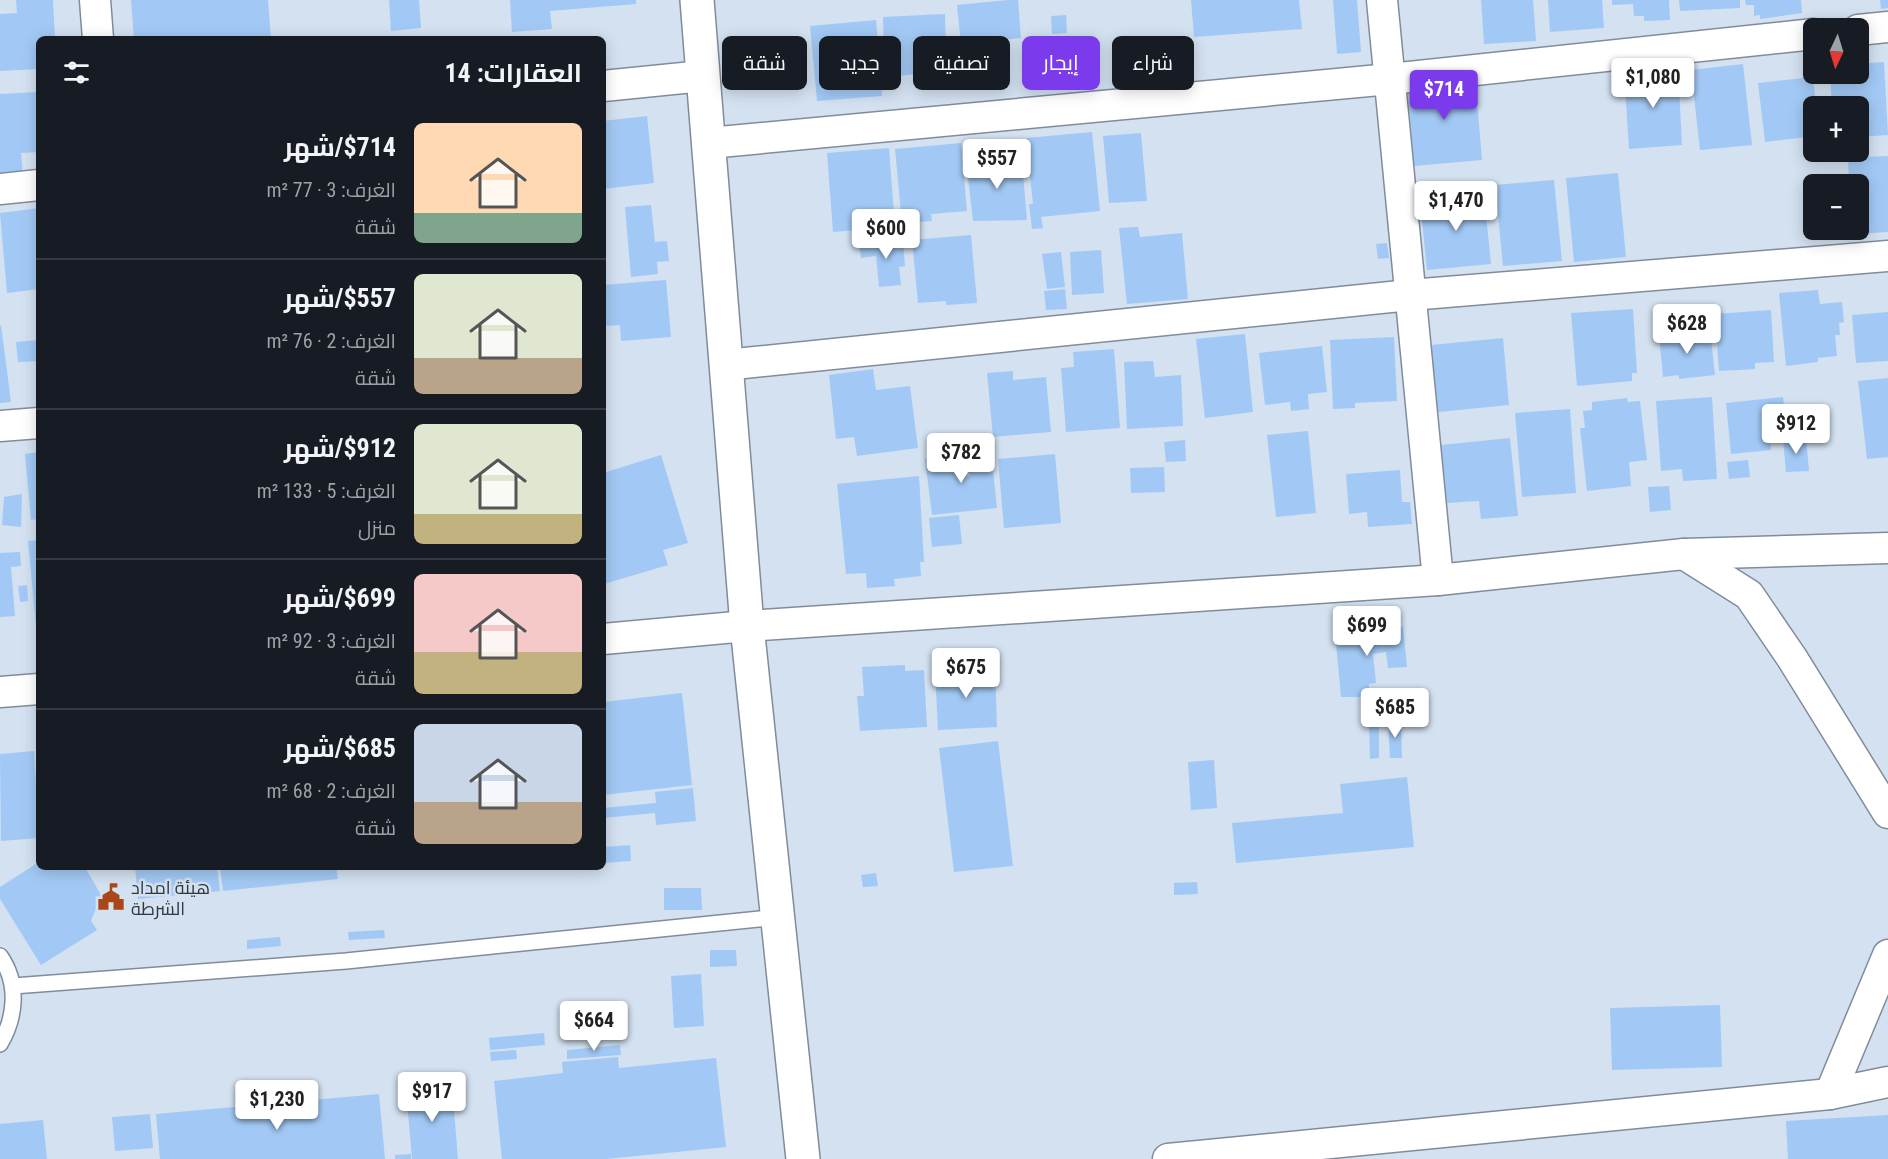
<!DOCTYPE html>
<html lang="ar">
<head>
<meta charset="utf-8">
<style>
	:root { --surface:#171b24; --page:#20242c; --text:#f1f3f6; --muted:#9ea1a6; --line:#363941; --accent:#7c3aed }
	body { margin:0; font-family:"Roboto Condensed",Cairo,sans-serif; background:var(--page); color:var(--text); direction:rtl; height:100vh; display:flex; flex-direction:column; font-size:22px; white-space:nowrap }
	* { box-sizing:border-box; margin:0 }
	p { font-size:20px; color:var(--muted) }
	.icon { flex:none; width:33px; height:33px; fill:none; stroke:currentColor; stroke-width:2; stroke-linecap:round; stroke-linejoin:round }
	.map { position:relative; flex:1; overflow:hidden; direction:ltr }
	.drawer { position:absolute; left:36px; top:36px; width:570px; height:834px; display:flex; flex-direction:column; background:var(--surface); border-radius:9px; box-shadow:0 3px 15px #0003; direction:rtl }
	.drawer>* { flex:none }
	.guide { position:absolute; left:624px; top:36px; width:570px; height:54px; direction:rtl; display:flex; gap:12px }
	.needle { width:39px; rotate:184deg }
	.controls { position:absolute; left:1803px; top:18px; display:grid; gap:12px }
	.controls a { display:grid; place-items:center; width:66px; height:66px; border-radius:9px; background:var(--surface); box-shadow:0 3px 15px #0003; font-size:30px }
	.price { position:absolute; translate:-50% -51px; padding:0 14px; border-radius:6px; background:#fff; color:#222; font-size:20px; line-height:39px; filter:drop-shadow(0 2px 3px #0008) }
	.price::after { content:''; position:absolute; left:50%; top:36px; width:18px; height:14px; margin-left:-9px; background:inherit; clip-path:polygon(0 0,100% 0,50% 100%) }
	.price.current { background:var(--accent); color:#fff }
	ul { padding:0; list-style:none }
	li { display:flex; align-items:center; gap:18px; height:150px; padding:0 24px }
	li+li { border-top:2px solid var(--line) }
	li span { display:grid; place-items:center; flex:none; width:168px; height:120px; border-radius:9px; color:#555 }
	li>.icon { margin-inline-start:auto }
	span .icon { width:72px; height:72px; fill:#fffc; stroke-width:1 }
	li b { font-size:26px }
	h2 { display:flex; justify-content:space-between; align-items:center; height:72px; padding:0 24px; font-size:26px }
	.tag { padding:0 21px; border-radius:9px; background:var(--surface); box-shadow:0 3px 15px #0003; font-size:21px; line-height:54px }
	.tag.current { background:var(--accent); color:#fff }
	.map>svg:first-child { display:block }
	.building { fill:#a2c9f5 }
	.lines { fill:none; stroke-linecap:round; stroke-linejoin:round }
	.lane-casing { stroke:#808c9b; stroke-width:18 }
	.street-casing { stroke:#808c9b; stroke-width:33 }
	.secondary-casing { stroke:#808c9b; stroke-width:36 }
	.lane { stroke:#fff; stroke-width:15 }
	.street { stroke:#fff; stroke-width:30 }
	.secondary { stroke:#fff; stroke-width:33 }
	.labels { text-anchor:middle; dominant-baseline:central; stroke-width:5; stroke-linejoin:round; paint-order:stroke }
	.poi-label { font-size:18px; fill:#32373d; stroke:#d3e1f1; text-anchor:start }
</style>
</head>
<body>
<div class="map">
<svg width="1888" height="1159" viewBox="0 0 1888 1159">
	<rect width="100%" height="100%" fill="#d3e1f1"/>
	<g class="building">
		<polygon points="16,0 53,0 55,39 39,39 39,69 0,71 0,14 17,13"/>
		<polygon points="131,0 268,0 271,39 134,39"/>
		<polygon points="389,0 419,0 421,28 391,31"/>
		<polygon points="510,0 636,0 636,4 550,11 552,29 512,32"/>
		<polygon points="1008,0 1018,0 1021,38 1003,40 1005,60 963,64 957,5"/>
		<polygon points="1191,0 1299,0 1302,29 1194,37"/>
		<polygon points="1333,0 1357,0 1361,52 1337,54"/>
		<polygon points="1481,0 1533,0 1536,41 1484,44"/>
		<polygon points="1548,0 1602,0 1604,28 1550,32"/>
		<polygon points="1612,0 1669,0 1670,20 1644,21 1644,16 1634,16 1633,4 1612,5"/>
		<polygon points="1679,0 1740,0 1740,8 1680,11"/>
		<polygon points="1745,0 1801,0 1802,13 1760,19 1760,15 1754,16 1754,5 1746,5"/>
		<polygon points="1880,0 1888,0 1888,8 1881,9"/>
		<polygon points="945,14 946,54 925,55 926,73 889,77 888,55 884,55 883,17"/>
		<polygon points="1066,15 1067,33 1052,34 1051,16"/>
		<polygon points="876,20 882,96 817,101 810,26"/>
		<polygon points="1053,39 1056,71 1035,73 1032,40"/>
		<polygon points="1884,62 1888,135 1858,137 1858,106 1832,106 1830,74 1858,74 1858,64"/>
		<polygon points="1743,64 1752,145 1700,150 1691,70"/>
		<polygon points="1678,69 1682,145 1629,149 1624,72"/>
		<polygon points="1475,77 1482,160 1414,166 1407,82"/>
		<polygon points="1813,77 1816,106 1814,106 1814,136 1765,142 1758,83"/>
		<polygon points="39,92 39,152 21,153 23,177 0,178 0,94"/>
		<polygon points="647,116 654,183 603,189 603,121"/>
		<polygon points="1092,132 1100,211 1041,217 1043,228 1032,229 1029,204 1033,204 1026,138"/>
		<polygon points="1141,133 1147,201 1109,203 1103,136"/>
		<polygon points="961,143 967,211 931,214 932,221 902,223 895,149"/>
		<polygon points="993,145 995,165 1022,163 1027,220 973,221 968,178 981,176 978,146"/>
		<polygon points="889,148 895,227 833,232 827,153"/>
		<polygon points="1888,156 1888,232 1853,234 1852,230 1858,230 1858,184 1849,184 1848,158"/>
		<polygon points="1618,173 1626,257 1574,262 1566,178"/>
		<polygon points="1554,180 1562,261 1503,266 1495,185"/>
		<polygon points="1484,195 1491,264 1427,270 1420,201"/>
		<polygon points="651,205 655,242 667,241 669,261 657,262 658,274 631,277 625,207"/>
		<polygon points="39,208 39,289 7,293 0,213"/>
		<polygon points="1138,227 1140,237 1182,233 1188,299 1127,304 1119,228"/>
		<polygon points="971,235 977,303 946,305 946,301 918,303 912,240"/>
		<polygon points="903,239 905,266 899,267 901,285 879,287 876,256 861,258 859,244"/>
		<polygon points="1387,243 1389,258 1378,259 1376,244"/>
		<polygon points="1101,250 1104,293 1072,295 1070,252"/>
		<polygon points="1061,252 1065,287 1047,289 1042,254"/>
		<polygon points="666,280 671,337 621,341 620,325 603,326 603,285"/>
		<polygon points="1065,289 1067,309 1046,310 1044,291"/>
		<polygon points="1818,290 1820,304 1842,302 1844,322 1839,323 1840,335 1835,335 1837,356 1818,358 1818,362 1786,366 1779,293"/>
		<polygon points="1633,309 1637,373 1632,373 1632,381 1577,386 1571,313"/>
		<polygon points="1771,310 1774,362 1755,363 1755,369 1719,371 1715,314"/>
		<polygon points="1888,312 1888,361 1856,363 1852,315"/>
		<polygon points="1,325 11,402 0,403 0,326"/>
		<polygon points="1710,330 1715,375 1679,379 1679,375 1663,377 1659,335"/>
		<polygon points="1245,334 1253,412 1205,418 1196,339"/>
		<polygon points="1394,337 1397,401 1355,403 1355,408 1333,409 1330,340"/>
		<polygon points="1503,338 1509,405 1438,412 1431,345"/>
		<polygon points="39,340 39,361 18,362 16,342"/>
		<polygon points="1322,346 1327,392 1308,394 1309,409 1291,411 1290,402 1265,405 1259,353"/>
		<polygon points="1114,349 1120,428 1066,432 1061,368 1074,367 1073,352"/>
		<polygon points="1153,361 1155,377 1181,375 1183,426 1127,429 1124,362"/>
		<polygon points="873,369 876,390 910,386 918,448 857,456 854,437 836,439 829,375"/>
		<polygon points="1013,371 1013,380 1046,377 1051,432 993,437 987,373"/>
		<polygon points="1888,378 1888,457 1867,459 1858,381"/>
		<polygon points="1712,397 1717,479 1683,481 1682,469 1661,471 1656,401"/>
		<polygon points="1783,397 1787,435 1770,437 1771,450 1731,454 1726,403"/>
		<polygon points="1627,398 1628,402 1640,401 1647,460 1629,462 1631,486 1587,491 1580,428 1585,428 1583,411 1592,410 1592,402"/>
		<polygon points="1570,409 1576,493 1522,497 1515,413"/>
		<polygon points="1308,431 1316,513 1276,517 1267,435"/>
		<polygon points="1806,437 1809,471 1786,472 1783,439"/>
		<polygon points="1510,438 1518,516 1481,519 1479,501 1447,503 1441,445"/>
		<polygon points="1185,440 1186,461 1166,462 1164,442"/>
		<polygon points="991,451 997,508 932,515 925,459 956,455 959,477 970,476 967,454"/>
		<polygon points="39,452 39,519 31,520 25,454"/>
		<polygon points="1055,454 1061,523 1004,528 998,459"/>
		<polygon points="661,455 688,543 663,550 668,565 604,584 603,473"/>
		<polygon points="1748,460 1750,477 1729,479 1727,462"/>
		<polygon points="1164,467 1165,492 1131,493 1130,468"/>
		<polygon points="1400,470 1402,502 1410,502 1412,524 1368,527 1367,512 1349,514 1346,474"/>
		<polygon points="919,476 924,562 920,562 921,576 894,579 895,586 867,588 866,573 846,574 837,484"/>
		<polygon points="1669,486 1671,510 1650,512 1648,487"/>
		<polygon points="22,494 21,527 2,525 4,497"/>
		<polygon points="959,515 962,544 932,547 929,518"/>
		<polygon points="39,540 39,626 36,626 28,541"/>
		<polygon points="20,552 21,566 11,567 15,616 0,617 0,553"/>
		<polygon points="27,585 28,601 20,602 18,586"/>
		<polygon points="1403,627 1407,667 1388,668 1386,652 1373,654 1376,683 1369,684 1369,697 1341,697 1335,633"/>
		<polygon points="905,665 905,671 924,670 927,727 860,731 857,696 864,696 862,667"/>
		<polygon points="995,669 997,727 938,730 935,672"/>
		<polygon points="682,693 692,785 603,795 603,702"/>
		<polygon points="1401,720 1402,758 1390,758 1388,721"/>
		<polygon points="1369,723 1379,723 1379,758 1370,759"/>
		<polygon points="998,741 1013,866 954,872 939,748"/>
		<polygon points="34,751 39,838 1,841 0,754"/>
		<polygon points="1214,760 1217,808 1191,810 1188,762"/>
		<polygon points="1407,777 1414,847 1236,863 1232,823 1343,813 1340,784"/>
		<polygon points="693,788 696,821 656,825 655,813 603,818 603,808 656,803 655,792"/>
		<polygon points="630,845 631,861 603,863 603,847"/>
		<polygon points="39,862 39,867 85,867 101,895 91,921 97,930 41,965 0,899 0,887"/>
		<polygon points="135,867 217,867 220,891 138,899"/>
		<polygon points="220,867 336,867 338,879 223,891"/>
		<polygon points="876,873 878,886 863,887 861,875"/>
		<polygon points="1197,882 1198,894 1174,895 1174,883"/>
		<polygon points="664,888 701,888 702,910 664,910"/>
		<polygon points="384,930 385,938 349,940 348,932"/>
		<polygon points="280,937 281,946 247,949 247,940"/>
		<polygon points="710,950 736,950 737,966 710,967"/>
		<polygon points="701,974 704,1026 674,1028 671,976"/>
		<polygon points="1720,1005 1722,1067 1612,1070 1610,1008"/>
		<polygon points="544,1033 545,1045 490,1050 489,1038"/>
		<polygon points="620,1045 621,1055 567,1059 567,1050"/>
		<polygon points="516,1050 517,1059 491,1061 490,1052"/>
		<polygon points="618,1057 619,1068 716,1058 726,1147 607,1159 502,1159 494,1081 563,1073 562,1062"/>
		<polygon points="452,1086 458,1159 412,1159 406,1090"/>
		<polygon points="379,1094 385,1159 160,1159 156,1114"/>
		<polygon points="150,1114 153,1148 115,1151 112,1117"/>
		<polygon points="1888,1115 1888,1159 1788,1159 1786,1121"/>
		<polygon points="43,1120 47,1159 0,1159 0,1124"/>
		<polygon points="411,1154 411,1159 395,1159 395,1155"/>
	</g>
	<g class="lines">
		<defs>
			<g id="lane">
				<path d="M0,956C19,983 16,1017 0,1044"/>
				<polyline points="13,986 346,961 778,917"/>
			</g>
			<g id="street">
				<polyline points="95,0 98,39"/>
				<polyline points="1382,0 1438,580"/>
				<polyline points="1858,30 1888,27"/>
				<polyline points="603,86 703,76"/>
				<polyline points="709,143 1390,79 1814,34"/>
				<polyline points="0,189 39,185"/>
				<polyline points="725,365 1410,295 1888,256"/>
				<polyline points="0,426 39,423"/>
				<polyline points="1684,554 1749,595 1792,658 1888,813"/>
				<polyline points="603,639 747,626 1438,580 1684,554 1888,548"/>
				<polyline points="0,692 39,689"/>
				<polyline points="1830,1094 1888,955"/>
				<polyline points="1168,1159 1830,1094 1888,1082"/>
			</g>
			<polyline id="secondary" points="697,0 747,626 803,1159"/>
		</defs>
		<use href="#lane" class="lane-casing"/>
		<use href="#street" class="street-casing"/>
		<use href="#secondary" class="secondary-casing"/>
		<use href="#lane" class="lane"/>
		<use href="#street" class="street"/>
		<use href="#secondary" class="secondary"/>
	</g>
	<defs>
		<symbol id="civic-bare" viewBox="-9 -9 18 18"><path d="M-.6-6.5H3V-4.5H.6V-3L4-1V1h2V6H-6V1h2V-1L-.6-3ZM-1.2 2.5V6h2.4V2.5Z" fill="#ab4619" stroke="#d3e1f1" stroke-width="2.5" paint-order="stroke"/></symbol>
	</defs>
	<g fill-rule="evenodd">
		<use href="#civic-bare" x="92" y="878" width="38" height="38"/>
	</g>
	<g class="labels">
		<g class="poi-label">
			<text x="131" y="887">هيئة امداد<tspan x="131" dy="21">الشرطة</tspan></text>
		</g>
	</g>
</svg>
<div class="controls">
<a><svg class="needle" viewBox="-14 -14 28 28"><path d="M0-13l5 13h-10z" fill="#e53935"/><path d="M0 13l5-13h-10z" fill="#9ea1a6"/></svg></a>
<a>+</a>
<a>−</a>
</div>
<b class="price" style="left:1653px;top:109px">$1,080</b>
<b class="price current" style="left:1444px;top:121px">$714</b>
<b class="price" style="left:997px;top:190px">$557</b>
<b class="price" style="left:1456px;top:232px">$1,470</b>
<b class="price" style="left:886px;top:260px">$600</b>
<b class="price" style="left:1687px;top:355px">$628</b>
<b class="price" style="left:1796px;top:455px">$912</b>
<b class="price" style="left:961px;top:484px">$782</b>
<b class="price" style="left:1367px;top:657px">$699</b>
<b class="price" style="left:966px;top:699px">$675</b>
<b class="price" style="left:1395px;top:739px">$685</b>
<b class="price" style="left:594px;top:1052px">$664</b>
<b class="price" style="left:432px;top:1123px">$917</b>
<b class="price" style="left:277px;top:1131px">$1,230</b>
<div class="guide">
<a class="tag">شراء</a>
<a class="tag current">إيجار</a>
<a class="tag">تصفية</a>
<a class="tag">جديد</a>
<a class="tag">شقة</a>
</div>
<section class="drawer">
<h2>العقارات: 14<svg class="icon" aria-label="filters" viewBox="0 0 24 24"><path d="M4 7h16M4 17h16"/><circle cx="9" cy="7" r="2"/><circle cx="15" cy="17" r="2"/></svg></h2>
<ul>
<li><span style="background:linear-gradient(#ffd9b3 75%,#7fa58c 0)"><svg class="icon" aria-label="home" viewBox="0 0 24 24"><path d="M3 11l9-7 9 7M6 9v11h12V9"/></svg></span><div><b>$714/شهر</b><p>الغرف: 3 · 77 m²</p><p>شقة</p></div></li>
<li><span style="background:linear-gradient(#dfe7d0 70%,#b9a48a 0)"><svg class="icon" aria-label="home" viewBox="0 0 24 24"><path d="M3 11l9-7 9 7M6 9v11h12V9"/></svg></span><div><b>$557/شهر</b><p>الغرف: 2 · 76 m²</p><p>شقة</p></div></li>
<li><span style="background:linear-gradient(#dfe7d0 75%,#c2b280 0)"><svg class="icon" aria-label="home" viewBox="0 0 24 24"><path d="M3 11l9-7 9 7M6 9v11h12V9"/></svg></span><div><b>$912/شهر</b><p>الغرف: 5 · 133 m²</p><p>منزل</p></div></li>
<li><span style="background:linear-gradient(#f6c9c9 65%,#c2b280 0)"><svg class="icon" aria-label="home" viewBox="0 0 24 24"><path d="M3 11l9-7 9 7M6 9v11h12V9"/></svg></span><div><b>$699/شهر</b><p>الغرف: 3 · 92 m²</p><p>شقة</p></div></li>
<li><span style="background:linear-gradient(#c9d6e8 65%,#b9a48a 0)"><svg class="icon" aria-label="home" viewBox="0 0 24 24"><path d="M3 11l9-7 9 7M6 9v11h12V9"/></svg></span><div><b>$685/شهر</b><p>الغرف: 2 · 68 m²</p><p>شقة</p></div></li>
</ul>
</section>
</div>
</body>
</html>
